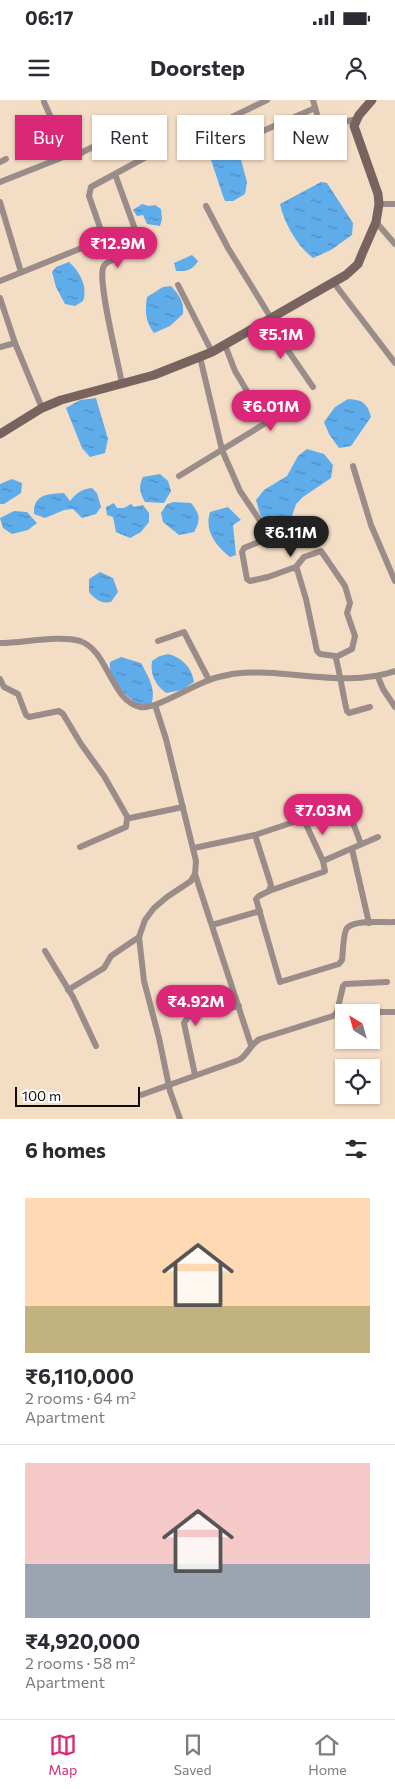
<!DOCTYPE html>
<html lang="en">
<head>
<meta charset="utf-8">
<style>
	:root { --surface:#fff; --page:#f2f2f3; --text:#2b2b33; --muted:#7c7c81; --line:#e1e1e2; --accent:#db2777 }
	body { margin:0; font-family:Commissioner,sans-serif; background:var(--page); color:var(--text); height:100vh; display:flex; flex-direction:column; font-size:19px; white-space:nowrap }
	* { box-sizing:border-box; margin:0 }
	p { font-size:16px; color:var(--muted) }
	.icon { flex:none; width:28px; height:28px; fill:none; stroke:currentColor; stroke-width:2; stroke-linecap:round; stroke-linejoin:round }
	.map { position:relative; height:1019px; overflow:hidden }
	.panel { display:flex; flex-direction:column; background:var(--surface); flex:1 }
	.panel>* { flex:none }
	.top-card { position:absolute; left:15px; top:15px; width:365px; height:45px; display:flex; gap:10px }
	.needle { width:32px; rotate:323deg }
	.tools { position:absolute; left:335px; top:904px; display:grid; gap:10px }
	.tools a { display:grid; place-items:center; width:45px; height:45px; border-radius:0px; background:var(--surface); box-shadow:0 1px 4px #0004; font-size:25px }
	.scale { position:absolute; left:15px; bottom:12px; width:125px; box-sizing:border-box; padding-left:5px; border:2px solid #130c05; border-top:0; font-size:14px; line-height:18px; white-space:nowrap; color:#130c05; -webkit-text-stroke:4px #fff; paint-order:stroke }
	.price { position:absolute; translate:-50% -42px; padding:0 11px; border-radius:18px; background:var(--accent); color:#fff; font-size:16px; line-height:32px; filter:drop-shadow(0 1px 2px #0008) }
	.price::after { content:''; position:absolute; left:50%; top:30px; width:15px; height:11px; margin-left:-8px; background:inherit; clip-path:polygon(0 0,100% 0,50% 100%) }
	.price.active { background:#222; color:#fff }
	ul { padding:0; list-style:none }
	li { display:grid; align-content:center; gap:10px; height:265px; padding:0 25px }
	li+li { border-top:1px solid var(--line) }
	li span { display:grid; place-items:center; height:155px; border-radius:0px; color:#555 }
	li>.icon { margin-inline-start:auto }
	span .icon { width:90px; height:90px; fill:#fffc; stroke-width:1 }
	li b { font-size:21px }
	h2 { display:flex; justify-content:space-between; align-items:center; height:60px; padding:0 25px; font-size:21px }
	.tag { padding:0 18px; border-radius:0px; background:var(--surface); box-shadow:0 1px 4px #0004; font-size:18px; line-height:45px }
	.tag.active { background:var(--accent); color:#fff }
	.status { display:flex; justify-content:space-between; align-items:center; height:35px; padding:0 25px; background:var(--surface); direction:ltr }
	.status svg { height:14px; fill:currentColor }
	header { display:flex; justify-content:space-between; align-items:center; height:65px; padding:0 25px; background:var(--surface); font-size:22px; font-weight:700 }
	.tab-bar { display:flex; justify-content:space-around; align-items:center; height:70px; border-top:1px solid var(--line); background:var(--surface); font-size:14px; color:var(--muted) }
	.tab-bar a { display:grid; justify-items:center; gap:2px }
	.tab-bar .active { color:var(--accent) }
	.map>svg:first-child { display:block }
	.water { fill:url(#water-ripples) }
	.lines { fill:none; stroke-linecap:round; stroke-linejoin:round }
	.street { stroke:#9a8c88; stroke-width:6 }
	.secondary { stroke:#78635e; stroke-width:9 }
</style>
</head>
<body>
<div class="status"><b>06:17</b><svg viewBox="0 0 49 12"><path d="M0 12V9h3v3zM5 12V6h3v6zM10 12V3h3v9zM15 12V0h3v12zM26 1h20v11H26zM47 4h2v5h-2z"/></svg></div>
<header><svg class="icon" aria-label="menu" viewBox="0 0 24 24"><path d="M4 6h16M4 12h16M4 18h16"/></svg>Doorstep<svg class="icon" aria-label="person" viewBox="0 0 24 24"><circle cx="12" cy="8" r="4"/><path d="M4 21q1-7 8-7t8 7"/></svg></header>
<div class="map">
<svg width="395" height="1019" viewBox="0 0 395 1019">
	<defs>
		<pattern id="water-ripples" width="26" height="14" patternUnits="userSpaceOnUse" patternTransform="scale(1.25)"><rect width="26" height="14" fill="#5faceb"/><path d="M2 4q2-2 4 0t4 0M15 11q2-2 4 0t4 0" fill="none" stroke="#4d8abc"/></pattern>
	</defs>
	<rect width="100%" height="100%" fill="#f3ddc5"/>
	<g class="water">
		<polygon points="224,24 230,32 241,60 247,82 245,94 233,101 225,101 223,96 203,36 210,28"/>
		<path d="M321,82L327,83L353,123L352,135L331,150L313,158C297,146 284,123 280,104Z"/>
		<polygon points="142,104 149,106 155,105 161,109 162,119 160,126 147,124 143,115 137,116 133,110"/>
		<path d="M192,155L198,161C192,171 187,171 176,171L174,163Z"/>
		<path d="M69,162C80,172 88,187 83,201L75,206L65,204L56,187L52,172L56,167Z"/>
		<path d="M171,186C179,195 184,201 183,214L170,226L154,233C145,222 145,210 147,197L163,187Z"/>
		<polygon points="96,298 108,339 105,353 90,357 82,348 66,308 80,300"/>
		<path d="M348,299C363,300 367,303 371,317L351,346L339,348L329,334L324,322L335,307Z"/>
		<polygon points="307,349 324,354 333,365 331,378 303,397 296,404 292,416 275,428 267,428 260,414 256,400 264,390 287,376 298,356"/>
		<path d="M160,374L168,381L171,391L164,403L145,402C140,393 138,387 143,377Z"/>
		<polygon points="12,379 22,383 21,393 4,404 0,404 0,384"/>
		<path d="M92,388L97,393L101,407L96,414L82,418L73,409L64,410L45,418L34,414C33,394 48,394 64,393L70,401C76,393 82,389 92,388Z"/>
		<path d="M174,402L191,403C200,414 201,420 194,432L179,435L163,422L161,413L167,404Z"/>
		<polygon points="114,403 117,408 124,408 131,404 134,407 143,405 149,413 149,422 141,432 130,438 116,432 113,417 107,415 106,407"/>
		<path d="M228,407L241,420L233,425L236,455L230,457C216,446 204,431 210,412Z"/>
		<polygon points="14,411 27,412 37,423 28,430 12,434 3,428 0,418"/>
		<path d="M100,472L113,478L118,492L111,502C101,504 95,499 89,492V479Z"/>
		<path d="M168,554C182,557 192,568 194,582L182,590L166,593C155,585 150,574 152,561L160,556Z"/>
		<path d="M121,557L141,563C148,576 157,590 151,605L139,606C125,593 108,582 110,562Z"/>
	</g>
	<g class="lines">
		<g class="street">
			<polyline points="313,0 318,18 322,26 330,26 356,19"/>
			<polyline points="44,2 68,56"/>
			<polyline points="232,17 267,0"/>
			<polyline points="256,34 315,8"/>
			<polyline points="0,62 6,59"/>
			<path d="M115,74L136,132L122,141C122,145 124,148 124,152C122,161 106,158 103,168C98,184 118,262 122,283"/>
			<polyline points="0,82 66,56 73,57 146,20"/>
			<polyline points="0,102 21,172"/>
			<polyline points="379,104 395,104"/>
			<polyline points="206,106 228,148 271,218"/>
			<polyline points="376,122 395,144"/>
			<polyline points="0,181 104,139 89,96 91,87 146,57"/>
			<polyline points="334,183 395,263"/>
			<polyline points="178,185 212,252"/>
			<polyline points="0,198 15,243 42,308"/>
			<polyline points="267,220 313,287"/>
			<polyline points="0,247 15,243"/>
			<path d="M200,257L222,350L240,391L271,437L244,448L242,452L247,479L250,481L268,477L293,468L297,469L306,499L317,551L320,554L335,556C338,561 344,602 347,611L349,613L370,607"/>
			<polyline points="353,366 371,425 395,481"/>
			<polyline points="179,376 264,324 265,321 235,271 225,245"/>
			<polyline points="295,468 304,457 321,451 345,486 350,503 347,513 355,536 352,549 336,557"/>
			<polyline points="158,541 184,532 209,580"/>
			<path d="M0,543C24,543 57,535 80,541C108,550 111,601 140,607C154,610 192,586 207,581C215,577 224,576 232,574C287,567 342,589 395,571"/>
			<polyline points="378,577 383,589 395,607"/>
			<polyline points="0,579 4,587 18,594 26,615 29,617 59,611 63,614 81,644 104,676 128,718"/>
			<polyline points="155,605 166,639 196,761 195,774 191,781 167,797 154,808 145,820 139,837 144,881 159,938 170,991 180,1019"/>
			<polyline points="304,720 323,761"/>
			<path d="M255,735L271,785L269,791L259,796L256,799L280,882L339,864L342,860C343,854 343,833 347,828C355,819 385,823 395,822"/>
			<polyline points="80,747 126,727 127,719 130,718 183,707"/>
			<polyline points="194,748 255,735 345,705 347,707 361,744"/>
			<polyline points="352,749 369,823"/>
			<polyline points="195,774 251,945"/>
			<polyline points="269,791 323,772 325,771 323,761 378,737"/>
			<polyline points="212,825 260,811"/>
			<polyline points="45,851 73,897 96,946"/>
			<polyline points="68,890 104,868 111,856 139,837"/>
			<polyline points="365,912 395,912"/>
			<polyline points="195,975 184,923 188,917 239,906"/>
			<path d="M141,995L239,960C248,955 250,944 260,939L333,916L337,912L343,886L345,884L387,882"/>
		</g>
		<polyline class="secondary" points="0,334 42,308 61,300 154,275 212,252 346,175 358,164 362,154 376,122 379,104 378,94 354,26 359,15 372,0"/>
	</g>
</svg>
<div class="tools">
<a><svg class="needle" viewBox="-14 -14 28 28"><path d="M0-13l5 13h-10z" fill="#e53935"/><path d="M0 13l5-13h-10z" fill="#7c7c81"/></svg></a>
<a><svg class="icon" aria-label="locate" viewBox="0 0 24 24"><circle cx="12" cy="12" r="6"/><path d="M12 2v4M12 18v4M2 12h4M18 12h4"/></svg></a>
</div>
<div class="scale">100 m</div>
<b class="price" style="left:118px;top:169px">₹12.9M</b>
<b class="price" style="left:281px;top:260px">₹5.1M</b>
<b class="price" style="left:271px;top:332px">₹6.01M</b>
<b class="price active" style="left:291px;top:458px">₹6.11M</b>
<b class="price" style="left:323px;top:736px">₹7.03M</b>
<b class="price" style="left:196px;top:927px">₹4.92M</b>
<div class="top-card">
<a class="tag active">Buy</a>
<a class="tag">Rent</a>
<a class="tag">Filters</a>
<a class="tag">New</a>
</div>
</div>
<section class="panel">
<h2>6 homes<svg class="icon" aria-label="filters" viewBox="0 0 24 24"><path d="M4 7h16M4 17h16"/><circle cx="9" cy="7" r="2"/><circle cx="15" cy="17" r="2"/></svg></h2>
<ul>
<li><span style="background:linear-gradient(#ffd9b3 70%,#c2b280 0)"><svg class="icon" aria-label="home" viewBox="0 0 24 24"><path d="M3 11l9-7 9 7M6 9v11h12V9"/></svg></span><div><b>₹6,110,000</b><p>2 rooms · 64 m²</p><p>Apartment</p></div></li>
<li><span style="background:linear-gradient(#f6c9c9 65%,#9aa5b1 0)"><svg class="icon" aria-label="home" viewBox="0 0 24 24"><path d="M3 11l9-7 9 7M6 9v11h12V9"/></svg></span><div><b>₹4,920,000</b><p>2 rooms · 58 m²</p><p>Apartment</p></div></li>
</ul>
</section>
<nav class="tab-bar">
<a class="active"><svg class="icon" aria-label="map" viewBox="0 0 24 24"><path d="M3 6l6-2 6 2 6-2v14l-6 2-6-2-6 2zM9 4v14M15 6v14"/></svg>Map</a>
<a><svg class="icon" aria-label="saved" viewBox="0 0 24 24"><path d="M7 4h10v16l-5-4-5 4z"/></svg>Saved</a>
<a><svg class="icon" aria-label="home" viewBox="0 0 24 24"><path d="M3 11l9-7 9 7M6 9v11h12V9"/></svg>Home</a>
</nav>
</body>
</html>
